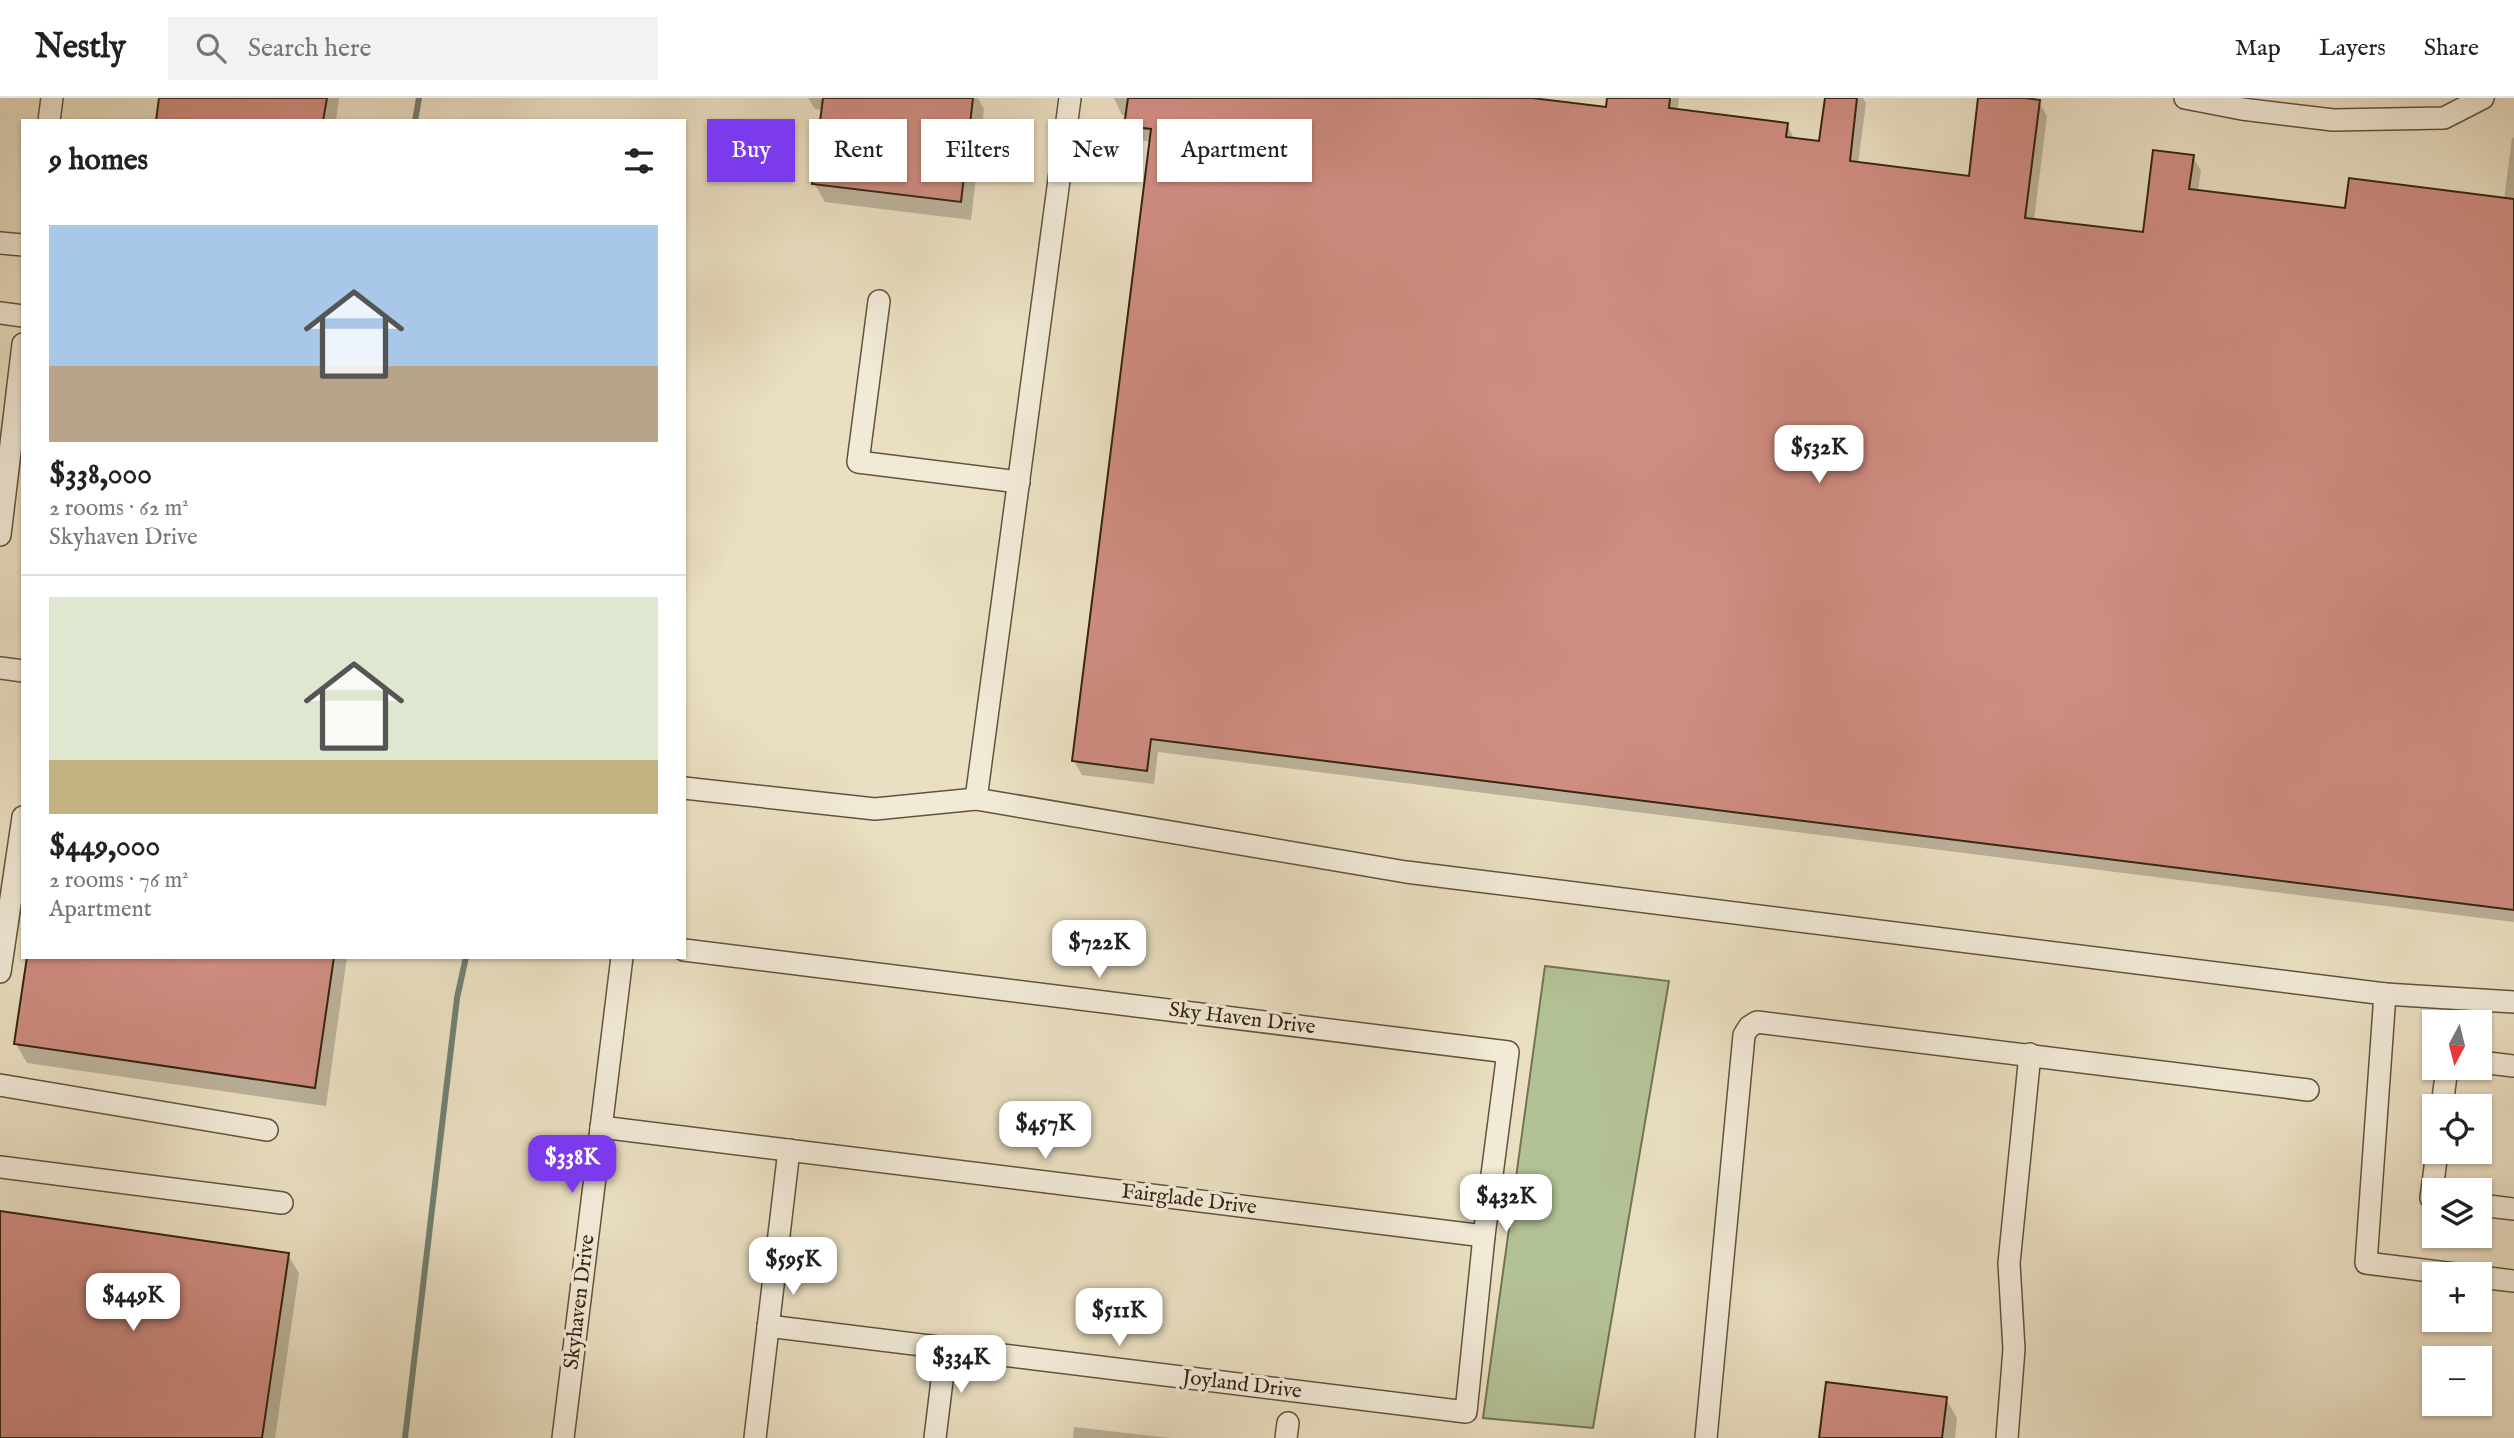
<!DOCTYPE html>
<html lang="en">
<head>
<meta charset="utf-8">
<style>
	:root { --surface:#fff; --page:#f2f2f2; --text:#222; --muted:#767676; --line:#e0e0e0; --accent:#7c3aed }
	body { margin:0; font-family:"IM FELL English",serif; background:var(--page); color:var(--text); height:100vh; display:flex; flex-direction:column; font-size:26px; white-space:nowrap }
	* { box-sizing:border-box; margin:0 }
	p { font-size:23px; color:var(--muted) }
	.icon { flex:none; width:38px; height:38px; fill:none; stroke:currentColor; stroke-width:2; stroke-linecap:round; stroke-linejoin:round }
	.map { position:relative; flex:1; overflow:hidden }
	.details { position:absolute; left:21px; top:21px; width:665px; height:840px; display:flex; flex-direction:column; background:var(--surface); border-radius:0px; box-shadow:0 2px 5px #0004 }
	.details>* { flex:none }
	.banner { position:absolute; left:707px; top:21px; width:665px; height:63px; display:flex; gap:14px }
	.needle { width:46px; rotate:187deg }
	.fabs { position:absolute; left:2422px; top:912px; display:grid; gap:14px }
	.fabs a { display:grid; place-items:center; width:70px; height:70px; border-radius:0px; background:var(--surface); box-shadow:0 2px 5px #0004; font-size:35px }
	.price { position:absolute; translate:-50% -60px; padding:0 16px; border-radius:14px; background:#fff; color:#222; font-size:23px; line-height:46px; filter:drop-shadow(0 2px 4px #0008) }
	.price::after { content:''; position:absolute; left:50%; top:42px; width:21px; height:16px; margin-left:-10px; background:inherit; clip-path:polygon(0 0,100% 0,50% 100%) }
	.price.on { background:var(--accent); color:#fff }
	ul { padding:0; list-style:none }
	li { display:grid; align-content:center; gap:14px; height:371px; padding:0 28px }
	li+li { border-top:2px solid var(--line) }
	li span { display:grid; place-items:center; height:217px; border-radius:0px; color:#555 }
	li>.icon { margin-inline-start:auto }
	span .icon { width:126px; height:126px; fill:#fffc; stroke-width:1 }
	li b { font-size:30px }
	h2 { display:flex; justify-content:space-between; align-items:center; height:84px; padding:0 28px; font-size:30px }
	.pill { padding:0 24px; border-radius:0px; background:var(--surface); box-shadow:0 2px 5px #0004; font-size:24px; line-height:63px }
	.pill.on { background:var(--accent); color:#fff }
	header { display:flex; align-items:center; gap:42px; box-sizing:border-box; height:98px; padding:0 35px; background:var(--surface); border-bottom:2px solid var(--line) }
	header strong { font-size:33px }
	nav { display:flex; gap:38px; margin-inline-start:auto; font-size:24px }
	.search { width:490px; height:63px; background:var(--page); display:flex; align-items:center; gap:18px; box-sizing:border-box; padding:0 24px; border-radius:0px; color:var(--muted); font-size:26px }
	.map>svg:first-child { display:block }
	.green { fill:#b3c296; stroke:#747353; stroke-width:2 }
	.shadow { fill:#0003 }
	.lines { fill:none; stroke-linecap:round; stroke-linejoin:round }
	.stream { stroke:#718072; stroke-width:6 }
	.building { fill:#cf8c81; stroke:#362410; stroke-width:2 }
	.minor-casing { stroke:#63533c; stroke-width:24 }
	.minor { stroke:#f1ead7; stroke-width:21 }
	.labels { text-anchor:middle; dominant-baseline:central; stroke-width:7; stroke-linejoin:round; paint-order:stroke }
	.street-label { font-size:21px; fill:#362410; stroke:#f1ead7 }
</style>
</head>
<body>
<header>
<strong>Nestly</strong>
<div class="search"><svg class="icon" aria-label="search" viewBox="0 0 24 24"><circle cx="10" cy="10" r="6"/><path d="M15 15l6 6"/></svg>Search here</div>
<nav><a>Map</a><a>Layers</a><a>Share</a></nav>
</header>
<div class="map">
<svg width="2514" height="1340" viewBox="0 0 2514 1340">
	<rect width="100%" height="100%" fill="#eadfc2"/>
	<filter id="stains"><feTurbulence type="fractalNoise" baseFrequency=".00286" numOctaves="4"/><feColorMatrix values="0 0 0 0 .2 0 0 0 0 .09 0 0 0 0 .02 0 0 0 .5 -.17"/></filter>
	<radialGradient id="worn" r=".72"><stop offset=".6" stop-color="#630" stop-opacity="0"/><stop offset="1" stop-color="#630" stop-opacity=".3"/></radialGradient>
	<polygon class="green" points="1545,868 1669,883 1593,1330 1483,1320"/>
	<g class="shadow">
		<polygon points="161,0 339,0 336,23 158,23"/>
		<polygon points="808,0 978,0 984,11 971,122 825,104 814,85 823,12 815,11"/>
		<polygon points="1114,0 1518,0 1607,11 1609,0 1679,0 1677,13 1787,27 1795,42 1821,45 1826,0 1863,0 1866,5 1858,66 1970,80 1980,0 2010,0 2039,4 2047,18 2034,122 2144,136 2192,58 2201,72 2198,94 2346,112 2504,102 2512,39 2514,40 2514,824 1158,654 1154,686 1082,677 1074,663 1151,44 1134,41 1126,27 1127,18 1122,17"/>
		<polygon points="29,859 347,859 326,1008 27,965 16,946"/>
		<polygon points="0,1115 288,1157 299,1175 275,1340 0,1340"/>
		<polygon points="1946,1301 1957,1320 1955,1340 1821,1340"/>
		<polygon points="1074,1329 1170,1340 1073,1340"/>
	</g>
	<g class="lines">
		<g class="stream">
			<polyline points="415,23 419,0"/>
			<polyline points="405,1340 457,900 466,859"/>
		</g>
	</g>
	<g class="building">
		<polygon points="159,0 327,0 323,23 156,23"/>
		<polygon points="823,0 973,0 961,104 812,86"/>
		<polygon points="1128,0 1532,0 1606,9 1607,0 1670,0 1669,10 1788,25 1786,39 1819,43 1825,0 1857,0 1850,63 1969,78 1978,0 2025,0 2040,2 2025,120 2143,134 2153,52 2194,57 2189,91 2345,110 2349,80 2514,101 2514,812 1151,641 1147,673 1072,663 1151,31 1124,28"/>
		<polygon points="27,859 334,859 315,990 14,946"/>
		<polygon points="0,1113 289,1155 262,1340 0,1340"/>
		<polygon points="1826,1284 1947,1299 1942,1340 1819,1340"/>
	</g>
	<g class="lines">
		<defs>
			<g id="minor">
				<polyline points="1070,0 976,701 1406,774 2385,896 2366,1165 2455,1176"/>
				<polyline points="2185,0 2242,11 2333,22 2444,20 2483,0"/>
				<polyline points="49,23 52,0"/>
				<polyline points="0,145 23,147"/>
				<polyline points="879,203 858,364 1019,384"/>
				<polyline points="0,215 23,218"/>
				<polyline points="0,437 23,246"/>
				<polyline points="0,570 23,573"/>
				<polyline points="684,690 875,711 976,701"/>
				<polyline points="684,852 1508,954 1484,1138 1466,1314 768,1228"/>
				<polyline points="0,874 23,719"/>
				<polyline points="2385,896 2514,904"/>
				<polyline points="2480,964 2514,968"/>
				<polyline points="0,987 267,1032"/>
				<polyline points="2442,1008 2447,970"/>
				<polyline points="601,1029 1484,1138"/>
				<polyline points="0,1069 282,1105"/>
				<polyline points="2434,1100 2431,1100 2437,1054"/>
				<polyline points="2480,1107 2514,1111"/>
				<polyline points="2480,1179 2514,1183"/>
				<polyline points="563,1340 622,859"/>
				<polyline points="755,1340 789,1052"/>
				<polyline points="935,1340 946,1250"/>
				<polyline points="1286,1340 1288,1325"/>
				<polyline points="1706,1340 1744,937 1749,929 1757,924 2308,992"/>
				<polyline points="2007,1340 2014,1251 2009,1165 2030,956"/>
			</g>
		</defs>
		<use href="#minor" class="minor-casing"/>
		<use href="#minor" class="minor"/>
	</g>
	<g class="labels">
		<g class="street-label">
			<text transform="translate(1242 921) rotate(7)">Sky Haven Drive</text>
			<text transform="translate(1189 1102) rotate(7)">Fairglade Drive</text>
			<text transform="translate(580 1204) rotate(-83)">Skyhaven Drive</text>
			<text transform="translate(1242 1287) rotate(7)">Joyland Drive</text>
		</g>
	</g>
	<rect width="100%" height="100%" filter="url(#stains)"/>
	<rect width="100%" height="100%" fill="url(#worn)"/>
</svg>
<div class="fabs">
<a><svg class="needle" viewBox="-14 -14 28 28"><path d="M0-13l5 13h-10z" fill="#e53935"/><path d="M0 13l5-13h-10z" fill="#767676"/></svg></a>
<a><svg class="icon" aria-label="locate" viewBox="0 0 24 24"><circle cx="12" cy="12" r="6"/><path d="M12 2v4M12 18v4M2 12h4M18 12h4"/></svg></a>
<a><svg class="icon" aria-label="layers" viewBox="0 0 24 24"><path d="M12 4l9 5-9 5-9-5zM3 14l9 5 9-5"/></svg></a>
<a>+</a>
<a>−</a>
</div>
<b class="price" style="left:1819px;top:387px">$532K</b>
<b class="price" style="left:1099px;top:882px">$722K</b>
<b class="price" style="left:1045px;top:1063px">$457K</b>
<b class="price on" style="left:572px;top:1097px">$338K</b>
<b class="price" style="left:1506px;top:1136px">$432K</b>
<b class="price" style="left:793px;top:1199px">$595K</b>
<b class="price" style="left:133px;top:1235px">$449K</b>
<b class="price" style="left:1119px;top:1250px">$511K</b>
<b class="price" style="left:961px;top:1297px">$334K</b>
<div class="banner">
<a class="pill on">Buy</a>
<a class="pill">Rent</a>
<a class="pill">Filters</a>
<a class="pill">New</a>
<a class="pill">Apartment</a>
</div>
<section class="details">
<h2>9 homes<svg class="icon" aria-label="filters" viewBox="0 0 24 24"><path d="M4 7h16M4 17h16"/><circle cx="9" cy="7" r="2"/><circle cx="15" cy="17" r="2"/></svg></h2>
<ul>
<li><span style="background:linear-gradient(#a9c7e8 65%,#b9a48a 0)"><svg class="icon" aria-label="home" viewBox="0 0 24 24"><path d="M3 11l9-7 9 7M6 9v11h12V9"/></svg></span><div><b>$338,000</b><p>2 rooms · 62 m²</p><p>Skyhaven Drive</p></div></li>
<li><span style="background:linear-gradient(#dfe7d0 75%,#c2b280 0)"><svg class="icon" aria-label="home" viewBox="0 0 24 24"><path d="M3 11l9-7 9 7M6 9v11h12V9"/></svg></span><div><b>$449,000</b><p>2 rooms · 76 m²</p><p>Apartment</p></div></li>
</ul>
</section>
</div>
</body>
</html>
